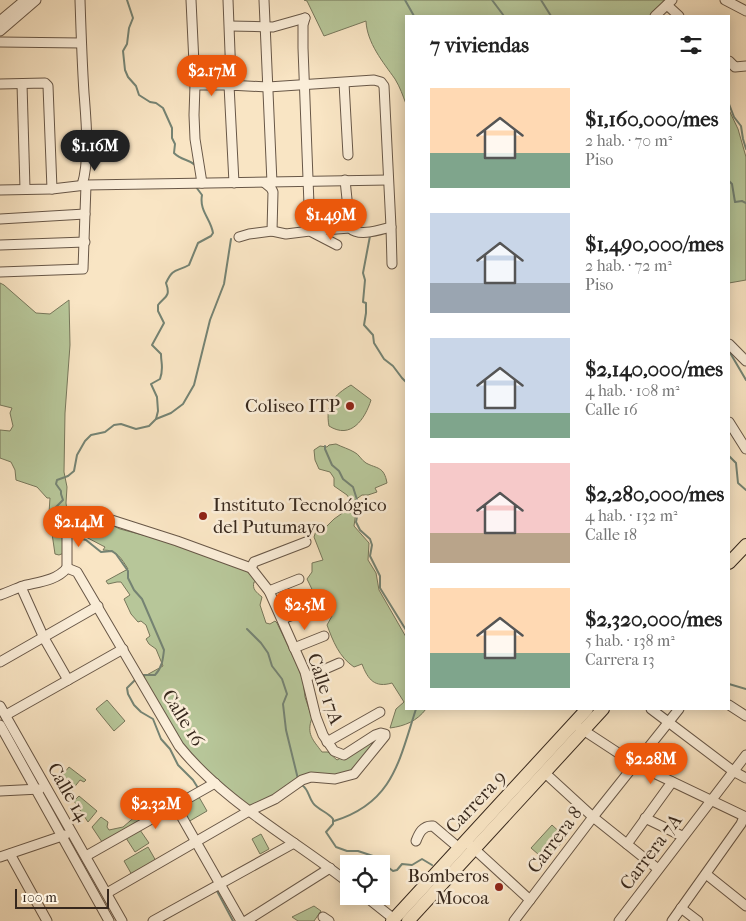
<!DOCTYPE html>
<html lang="es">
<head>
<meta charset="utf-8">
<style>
	:root { --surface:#fff; --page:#f2f2f2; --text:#222; --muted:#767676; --accent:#ea580c }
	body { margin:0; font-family:"IM FELL French Canon",serif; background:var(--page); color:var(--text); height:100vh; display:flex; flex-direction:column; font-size:19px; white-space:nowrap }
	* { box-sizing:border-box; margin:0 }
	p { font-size:16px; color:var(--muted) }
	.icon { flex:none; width:28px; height:28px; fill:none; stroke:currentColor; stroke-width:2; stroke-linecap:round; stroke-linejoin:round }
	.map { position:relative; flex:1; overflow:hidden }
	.drawer { position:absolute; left:405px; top:15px; width:325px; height:695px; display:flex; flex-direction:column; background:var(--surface); border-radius:0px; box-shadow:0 2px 12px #0003 }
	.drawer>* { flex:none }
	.buttons { position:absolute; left:340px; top:855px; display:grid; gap:10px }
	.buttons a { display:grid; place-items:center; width:50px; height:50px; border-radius:0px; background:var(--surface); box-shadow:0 2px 12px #0003; font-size:25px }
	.scale { position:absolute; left:15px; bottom:12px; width:94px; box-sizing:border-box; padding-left:5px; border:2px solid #37281d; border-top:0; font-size:14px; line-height:18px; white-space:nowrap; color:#37281d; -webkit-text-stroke:4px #fbeed9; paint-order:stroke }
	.price { position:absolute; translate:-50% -42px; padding:0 11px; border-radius:18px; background:var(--accent); color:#fff; font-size:16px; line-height:32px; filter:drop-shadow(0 1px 2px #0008) }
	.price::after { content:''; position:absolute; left:50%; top:30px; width:15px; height:11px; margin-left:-8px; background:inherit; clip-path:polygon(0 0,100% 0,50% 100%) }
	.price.active { background:#222; color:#fff }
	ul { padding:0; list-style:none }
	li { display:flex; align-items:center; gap:15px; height:125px; padding:0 25px }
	li span { display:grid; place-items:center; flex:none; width:140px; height:100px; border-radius:0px; color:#555 }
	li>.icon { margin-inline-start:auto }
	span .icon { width:60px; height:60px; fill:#fffc; stroke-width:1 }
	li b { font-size:21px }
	h2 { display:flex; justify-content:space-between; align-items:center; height:60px; padding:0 25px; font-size:21px }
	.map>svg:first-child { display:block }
	.green { fill:#b7c699; stroke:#77775b }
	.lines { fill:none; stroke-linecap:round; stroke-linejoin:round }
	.stream { stroke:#758373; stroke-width:2 }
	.minor-casing { stroke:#685747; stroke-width:11 }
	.highway-casing { stroke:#37281d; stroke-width:14 }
	.minor { stroke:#fbeed9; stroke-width:9 }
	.highway { stroke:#f9e5c4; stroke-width:12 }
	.poi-dot { fill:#8f2418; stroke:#fbeed9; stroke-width:2 }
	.labels { text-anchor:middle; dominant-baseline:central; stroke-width:5; stroke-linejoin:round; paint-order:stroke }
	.poi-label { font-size:19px; fill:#37281d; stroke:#fbeed9; text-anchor:end }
	.street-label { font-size:19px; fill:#37281d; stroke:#fbeed9 }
</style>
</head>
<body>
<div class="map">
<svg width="746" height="921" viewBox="0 0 746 921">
	<rect width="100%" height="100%" fill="#f9e5c4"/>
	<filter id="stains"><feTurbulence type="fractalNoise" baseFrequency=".004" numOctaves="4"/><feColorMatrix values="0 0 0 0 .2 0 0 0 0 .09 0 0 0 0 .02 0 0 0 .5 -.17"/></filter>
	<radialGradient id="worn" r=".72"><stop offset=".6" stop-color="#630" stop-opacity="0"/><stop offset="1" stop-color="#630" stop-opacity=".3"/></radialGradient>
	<g class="green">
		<path d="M304,0H668L658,16H406V104C403,96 400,87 395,79C383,62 367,43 366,21L324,36L307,1Z"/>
		<polygon points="729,110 738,129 746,157 746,280 729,283"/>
		<polygon points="0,283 4,285 36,313 50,314 69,300 70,345 65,413 64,472 67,487 66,503 68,517 64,526 64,553 59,555 55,554 49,513 50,498 47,498 37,487 16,480 15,470 11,462 0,458 0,430 10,431 13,426 10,413 12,408 0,405"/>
		<path d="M351,385L371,400C365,419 351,440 329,426C325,405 334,395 351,385Z"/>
		<path d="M336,444C342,447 349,449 354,452C359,454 361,460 366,463C377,469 384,466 387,483L375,488L377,492L368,495H362L355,500L357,505L354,526L369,543L368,560L376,573L379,590L406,637V709H426C417,721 405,726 390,728L396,709L404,702L392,683C375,688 368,680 362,664L354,667C339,657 333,641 327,625L332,616L324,614L307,579L312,572V563L323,560L314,537L316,531L321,532L334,519L351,507V501L347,495L334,486V478L330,472L319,469L315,460L314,450L320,446L327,447L329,445Z"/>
		<path d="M99,519L120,529L173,543L218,561L248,569L258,581L254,582C252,589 256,592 262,597L260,605L266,623L270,624L275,621L277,623L298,667L303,681L305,697L312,718C306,734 313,740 322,752H328L337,760L382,735L348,774L308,776L252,809L231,793L186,751L143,677L163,666L156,649L149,644L146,639L150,636L146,625L141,621L138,622L131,614L124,599L130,595L121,582H117L108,584L106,581L128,569C121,558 117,550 103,550L105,547L84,536L71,534L73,527C82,520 88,520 99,519Z"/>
		<polygon points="107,700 125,721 114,731 96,709"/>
		<polygon points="69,767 86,780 84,782 80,780 69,794 60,778"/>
		<polygon points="79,796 97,811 88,822 74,801"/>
		<polygon points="199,797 207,811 188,822 180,808"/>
		<polygon points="137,815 139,817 141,815 144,818 102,842 92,827 101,817 108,822 107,827 109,830 123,827"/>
		<polygon points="552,825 566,838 546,861 531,848"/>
		<polygon points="140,830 149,843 135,852 126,838"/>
		<polygon points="261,834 269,849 260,854 252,839"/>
		<polygon points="148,847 156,861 132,875 124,861"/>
		<polygon points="314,906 321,911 314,921 298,921 292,917"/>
	</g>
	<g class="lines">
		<g class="stream">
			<path d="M127,0L133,18L129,28L127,44L123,51L125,70L128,77L136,86L139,95L150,102L156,103L163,108L172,128V138L175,144L174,153C182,161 189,159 195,165"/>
			<polyline points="405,0 414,16"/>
			<polyline points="492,0 504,16"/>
			<polyline points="541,0 551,16"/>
			<polyline points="729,104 734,117 741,126 743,139 746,149"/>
			<polyline points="729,181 732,184 735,202 742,201 746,203"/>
			<polyline points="370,236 363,273 365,280 363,302 366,303 366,313 364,325 373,335 374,343 384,359 393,366 402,378 406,382"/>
			<polyline points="729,351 746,380"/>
			<polyline points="156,419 171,413 183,404 194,385 210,320 224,284 231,239"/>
			<polyline points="325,446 325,449 332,465 339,471 343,479 353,487 359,506 356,522 360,530 370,539 372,545 370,556 380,576 380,588 406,630"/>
			<polyline points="729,456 736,463 738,483 746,490"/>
			<path d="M64,534L62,522L54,516L56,507L63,500L61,494V491L56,484L57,480L68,476L74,471L77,455L85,441L91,435L105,432L114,425L121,424L136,429L149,426L156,419L158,411L157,397L151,384L160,379C164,368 161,364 161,354L152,345L164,323L158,311V305C165,296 171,297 166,283C173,267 177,272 189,265L198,243L211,236L213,233C211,219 199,211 202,195L196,187"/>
			<path d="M70,536L86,540L101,552L112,551L116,554L128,571V578L134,590L142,599L164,650C163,659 162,668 155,675H143"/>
			<polyline points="247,629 261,643 268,653 272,666 282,679 287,694 283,704 286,730 298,779"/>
			<polyline points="135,680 127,688 128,694 134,705 141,712 153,719 161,739 170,749 178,765 193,780 198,788"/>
			<polyline points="729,684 746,689"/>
			<path d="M302,785C309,790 308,796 313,803C318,810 328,812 333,819V824L326,832L336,847L347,851H358L373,856L393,871L397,870L402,864L412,865L422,859L432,865"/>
			<path d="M334,821C393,803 399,761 416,709"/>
			<polyline points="217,891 233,921"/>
		</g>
		<defs>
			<g id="minor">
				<path d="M80,0C81,31 82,62 84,93C86,119 90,160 82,185"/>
				<polyline points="191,0 195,85 194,115 195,139 202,183"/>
				<polyline points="264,0 272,183"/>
				<polyline points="725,0 746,11"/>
				<polyline points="667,5 679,16"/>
				<polyline points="655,16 672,0"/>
				<polyline points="305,18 303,25 303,48 310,231 350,228"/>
				<polyline points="0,21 25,0"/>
				<polyline points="230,26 273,27 305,18"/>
				<polyline points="0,31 36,0"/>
				<polyline points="0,42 81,43"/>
				<polyline points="729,61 735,67 746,66"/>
				<polyline points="344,83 348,155"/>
				<polyline points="0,84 45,83 48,86 52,189"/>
				<polyline points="22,84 25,189"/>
				<polyline points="195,85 229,85 231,78 228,0"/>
				<path d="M345,180L350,228C359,237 379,230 391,227L392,264"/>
				<polyline points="234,183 229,85 268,87 374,80 381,82 384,86 391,227"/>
				<polyline points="0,190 52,189 86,185 388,180"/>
				<polyline points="0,219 85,214"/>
				<polyline points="272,231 286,234 310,231 337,245"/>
				<polyline points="239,237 249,234 272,231 273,192 271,188 265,183"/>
				<polyline points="0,245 85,242"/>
				<polyline points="0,272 83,269 86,185"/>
				<polyline points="729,344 746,361"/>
				<polyline points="729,422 746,449"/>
				<polyline points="67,568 67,535 69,528 75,520 80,517 96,515 177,541 251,568 269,591 305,672 316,717 323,735 334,751 344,755 375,735 381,733 385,734 385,736 354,774 335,779 311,777 302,780 275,799 249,811 107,893"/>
				<path d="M67,568L77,572L179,746C225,803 292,838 349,883"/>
				<polyline points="251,568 254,562 306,542"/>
				<polyline points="21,587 44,638 68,680"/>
				<polyline points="269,591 299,579"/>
				<path d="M0,595C8,592 15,589 23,586C38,582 56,581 67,568"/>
				<polyline points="282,619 312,608"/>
				<polyline points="294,648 324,636"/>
				<polyline points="0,662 98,606"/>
				<polyline points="307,677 339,663"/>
				<polyline points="729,705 746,716"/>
				<polyline points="0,706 122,921"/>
				<polyline points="651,709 733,771 746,778"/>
				<polyline points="6,715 123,649"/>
				<polyline points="0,725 109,921"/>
				<polyline points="580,728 635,764 746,817"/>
				<polyline points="327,742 380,712"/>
				<polyline points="545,773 593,817 658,869"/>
				<polyline points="0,791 40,789"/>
				<polyline points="175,805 241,921"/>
				<polyline points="645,818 682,836"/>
				<path d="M416,841C419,833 423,825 433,826L459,848"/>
				<polyline points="627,844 672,782"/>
				<polyline points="470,845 530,900"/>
				<polyline points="10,854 47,921"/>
				<polyline points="86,856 215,783"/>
				<polyline points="0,857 65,835"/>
				<polyline points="706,874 746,906"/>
				<polyline points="365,896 394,919"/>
				<polyline points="681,908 698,921"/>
				<polyline points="323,917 329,921"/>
				<polyline points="153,921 294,843"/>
				<polyline points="246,921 330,868"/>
				<polyline points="514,921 593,817 679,709"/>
				<polyline points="619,921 746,755"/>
				<polyline points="672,921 741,824 744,817"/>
			</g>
			<g id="highway">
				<polyline points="729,563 746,545"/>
				<polyline points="392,921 587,709"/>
				<polyline points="408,921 603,709"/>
			</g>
		</defs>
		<use href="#minor" class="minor-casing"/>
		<use href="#highway" class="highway-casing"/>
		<use href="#minor" class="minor"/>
		<use href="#highway" class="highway"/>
	</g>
	<g class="poi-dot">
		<circle cx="350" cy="406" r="5"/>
		<circle cx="203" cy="516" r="5"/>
		<circle cx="499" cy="887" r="5"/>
	</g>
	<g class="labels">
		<g class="poi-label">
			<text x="340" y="406">Coliseo ITP</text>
			<text x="213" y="505" text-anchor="start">Instituto Tecnológico<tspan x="213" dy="22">del Putumayo</tspan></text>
			<text x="489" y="876">Bomberos<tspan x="489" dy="22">Mocoa</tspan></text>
		</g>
		<g class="street-label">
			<text transform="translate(325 689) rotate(71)">Calle 17A</text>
			<text transform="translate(183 718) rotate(58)">Calle 16</text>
			<text transform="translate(68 792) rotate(60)">Calle 14</text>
			<text transform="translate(476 802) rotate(-47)">Carrera 9</text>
			<text transform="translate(555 840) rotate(-53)">Carrera 8</text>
			<text transform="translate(651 852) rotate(-53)">Carrera 7A</text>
		</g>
	</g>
	<rect width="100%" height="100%" filter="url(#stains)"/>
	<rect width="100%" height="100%" fill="url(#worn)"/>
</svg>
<div class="buttons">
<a><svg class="icon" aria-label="locate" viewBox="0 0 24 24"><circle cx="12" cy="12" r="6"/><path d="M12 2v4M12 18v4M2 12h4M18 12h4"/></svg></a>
</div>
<div class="scale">100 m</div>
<b class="price" style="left:212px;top:97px">$2.17M</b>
<b class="price active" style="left:95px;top:172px">$1.16M</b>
<b class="price" style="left:331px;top:241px">$1.49M</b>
<b class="price" style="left:79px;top:548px">$2.14M</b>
<b class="price" style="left:305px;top:631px">$2.5M</b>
<b class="price" style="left:651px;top:785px">$2.28M</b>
<b class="price" style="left:156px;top:830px">$2.32M</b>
<section class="drawer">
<h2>7 viviendas<svg class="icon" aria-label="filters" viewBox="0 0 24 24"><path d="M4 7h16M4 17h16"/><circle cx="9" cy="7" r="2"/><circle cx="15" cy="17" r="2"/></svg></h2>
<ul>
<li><span style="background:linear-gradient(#ffd9b3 65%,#7fa58c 0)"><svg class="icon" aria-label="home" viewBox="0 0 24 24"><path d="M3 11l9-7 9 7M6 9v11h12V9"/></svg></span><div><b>$1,160,000/mes</b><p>2 hab. · 70 m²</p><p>Piso</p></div></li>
<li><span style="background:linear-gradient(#c9d6e8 70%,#9aa5b1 0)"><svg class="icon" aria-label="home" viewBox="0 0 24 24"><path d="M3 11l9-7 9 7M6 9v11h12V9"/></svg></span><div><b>$1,490,000/mes</b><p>2 hab. · 72 m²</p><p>Piso</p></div></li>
<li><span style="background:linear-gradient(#c9d6e8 75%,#7fa58c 0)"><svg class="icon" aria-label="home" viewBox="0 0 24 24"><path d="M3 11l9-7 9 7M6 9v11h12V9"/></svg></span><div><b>$2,140,000/mes</b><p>4 hab. · 108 m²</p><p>Calle 16</p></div></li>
<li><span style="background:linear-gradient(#f6c9c9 70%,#b9a48a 0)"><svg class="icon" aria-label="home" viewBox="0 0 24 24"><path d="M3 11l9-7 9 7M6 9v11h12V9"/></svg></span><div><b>$2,280,000/mes</b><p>4 hab. · 132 m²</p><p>Calle 18</p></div></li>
<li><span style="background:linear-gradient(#ffd9b3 65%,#7fa58c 0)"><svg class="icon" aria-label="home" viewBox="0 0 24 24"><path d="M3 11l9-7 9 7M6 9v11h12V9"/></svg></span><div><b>$2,320,000/mes</b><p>5 hab. · 138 m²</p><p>Carrera 13</p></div></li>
</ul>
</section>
</div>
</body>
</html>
